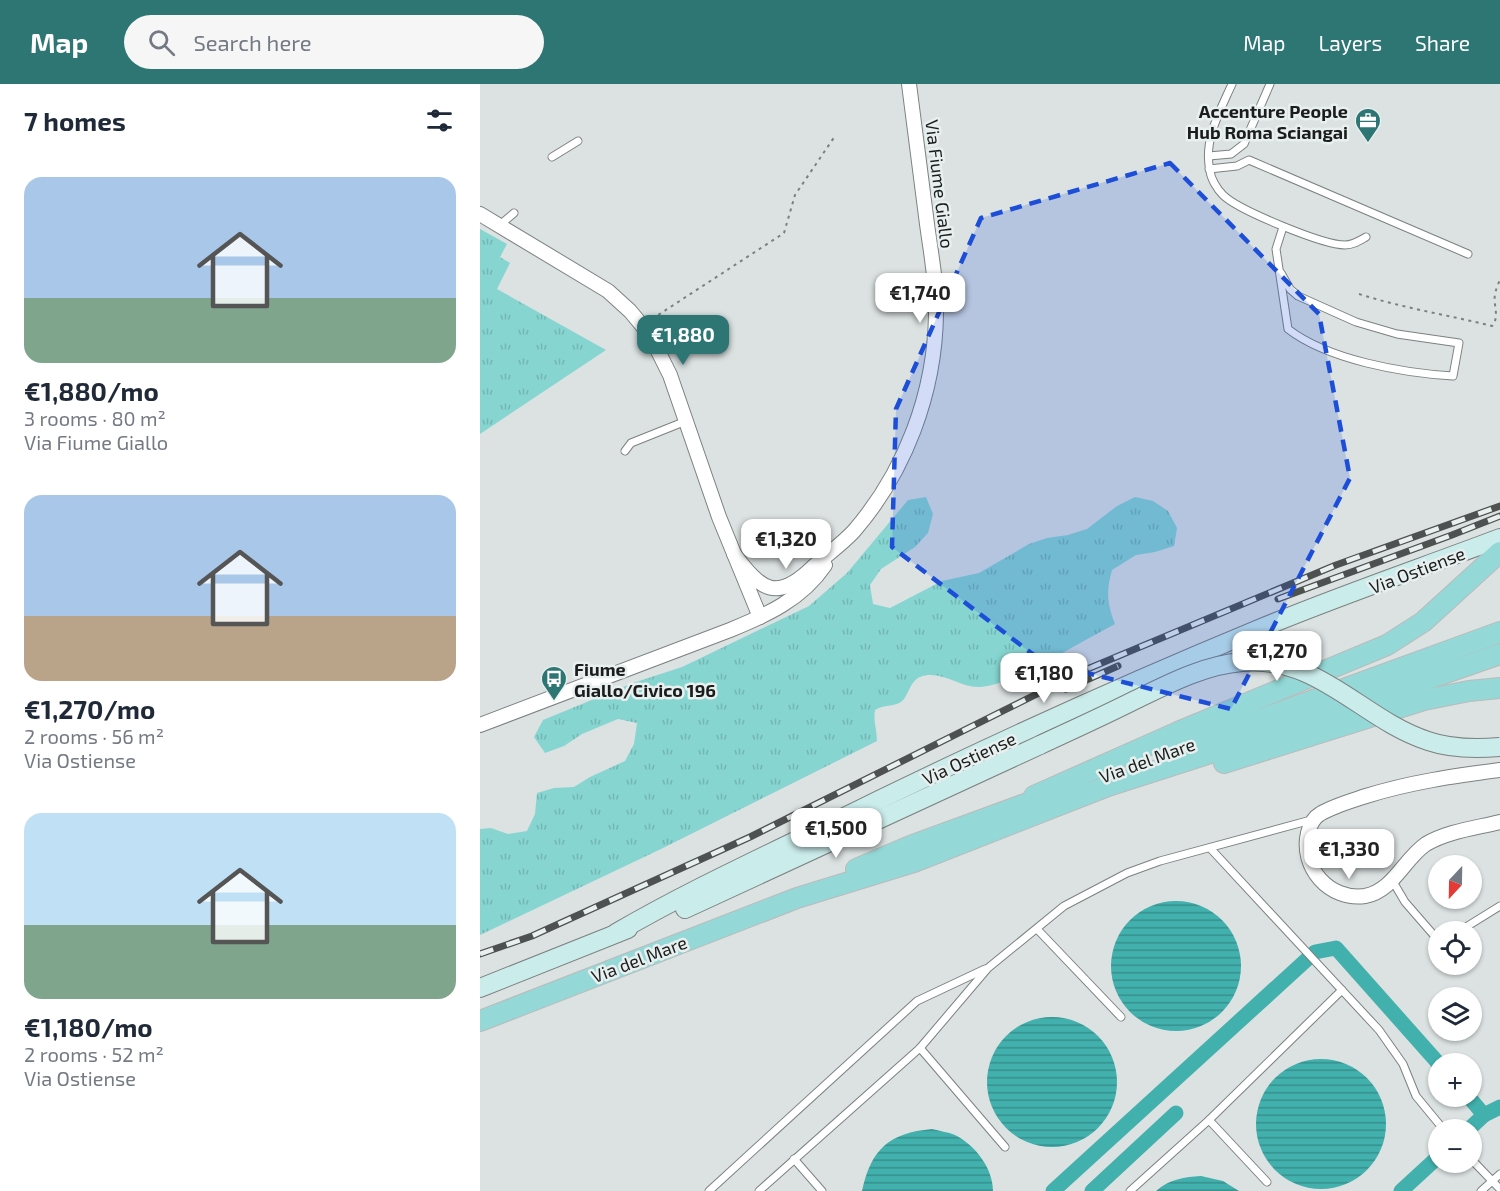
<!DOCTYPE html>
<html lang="en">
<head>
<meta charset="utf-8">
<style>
	:root { --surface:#fff; --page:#f6f6f7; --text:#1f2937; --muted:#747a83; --accent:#2d7674 }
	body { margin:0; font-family:"Exo 2",sans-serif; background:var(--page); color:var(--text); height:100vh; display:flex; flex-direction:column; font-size:22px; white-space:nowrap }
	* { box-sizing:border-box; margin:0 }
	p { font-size:20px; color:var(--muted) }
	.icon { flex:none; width:33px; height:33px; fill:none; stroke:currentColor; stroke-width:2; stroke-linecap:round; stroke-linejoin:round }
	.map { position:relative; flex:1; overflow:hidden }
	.drawer { display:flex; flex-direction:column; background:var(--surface); width:480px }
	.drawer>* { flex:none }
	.needle { width:39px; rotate:202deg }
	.fabs { position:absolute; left:948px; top:771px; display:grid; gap:12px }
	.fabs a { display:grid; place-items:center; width:54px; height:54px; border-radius:50%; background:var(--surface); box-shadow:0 2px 4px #0004; font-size:30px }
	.price { position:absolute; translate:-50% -51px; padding:0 14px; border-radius:12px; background:#fff; color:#222; font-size:20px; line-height:39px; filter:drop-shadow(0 2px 3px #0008) }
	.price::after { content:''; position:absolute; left:50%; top:36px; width:18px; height:14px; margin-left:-9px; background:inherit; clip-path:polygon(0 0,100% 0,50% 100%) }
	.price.current { background:var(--accent); color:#fff }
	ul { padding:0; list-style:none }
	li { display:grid; align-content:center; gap:12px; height:318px; padding:0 24px }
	li span { display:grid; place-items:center; height:186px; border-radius:18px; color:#555 }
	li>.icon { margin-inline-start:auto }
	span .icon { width:108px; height:108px; fill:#fffc; stroke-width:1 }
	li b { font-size:26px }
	h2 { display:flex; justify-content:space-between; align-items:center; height:72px; padding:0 24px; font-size:26px }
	header { display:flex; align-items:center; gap:36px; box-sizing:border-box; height:84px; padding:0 30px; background:var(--accent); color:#fff }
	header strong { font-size:28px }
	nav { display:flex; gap:33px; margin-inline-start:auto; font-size:21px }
	.search { width:420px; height:54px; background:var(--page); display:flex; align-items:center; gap:15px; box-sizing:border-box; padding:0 21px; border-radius:33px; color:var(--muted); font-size:22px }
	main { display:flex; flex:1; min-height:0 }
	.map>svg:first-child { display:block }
	.grass { fill:url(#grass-tufts) }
	.water { fill:url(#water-rules) }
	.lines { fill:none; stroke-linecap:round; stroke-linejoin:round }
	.canal { stroke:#42b0ad; stroke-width:15 }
	.lane-casing { stroke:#7b8281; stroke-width:9 }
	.street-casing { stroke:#7b8281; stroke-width:16 }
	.secondary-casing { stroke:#7b8281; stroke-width:20 }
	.primary-casing { stroke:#babbbb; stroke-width:22 }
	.path { stroke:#7b807f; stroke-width:2; stroke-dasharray:3 4.5; stroke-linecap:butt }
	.lane { stroke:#fff; stroke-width:7 }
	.street { stroke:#fff; stroke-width:14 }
	.secondary { stroke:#caeceb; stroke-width:18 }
	.primary { stroke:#94d9d7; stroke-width:20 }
	.rail-casing { stroke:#4d5150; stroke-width:7 }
	.rail { stroke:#e8efef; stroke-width:4.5; stroke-dasharray:14; stroke-linecap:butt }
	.secondary-bridge-casing { stroke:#7b8281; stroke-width:20; stroke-linecap:butt }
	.secondary-bridge { stroke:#caeceb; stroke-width:18 }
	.marked { fill:#1d4ed8; fill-opacity:0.2; stroke:#1d4ed8; stroke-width:4.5; stroke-dasharray:12 8; stroke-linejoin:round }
	.labels { text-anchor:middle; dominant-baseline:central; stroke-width:5; stroke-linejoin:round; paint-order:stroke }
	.poi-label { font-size:18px; font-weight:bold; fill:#1a1d1c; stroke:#e8efef; text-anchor:end }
	.street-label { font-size:18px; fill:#1a1d1c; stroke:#e8efef }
</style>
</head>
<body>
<header>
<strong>Map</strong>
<div class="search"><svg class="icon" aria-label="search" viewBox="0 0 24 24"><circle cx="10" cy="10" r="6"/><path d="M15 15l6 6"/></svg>Search here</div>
<nav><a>Map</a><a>Layers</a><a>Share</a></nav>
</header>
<main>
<section class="drawer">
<h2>7 homes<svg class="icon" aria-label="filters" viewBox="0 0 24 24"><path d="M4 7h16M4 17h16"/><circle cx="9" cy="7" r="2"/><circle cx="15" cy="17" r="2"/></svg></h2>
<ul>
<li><span style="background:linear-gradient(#a9c7e8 65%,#7fa58c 0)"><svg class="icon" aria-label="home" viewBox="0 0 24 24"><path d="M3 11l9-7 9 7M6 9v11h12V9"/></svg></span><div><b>€1,880/mo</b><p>3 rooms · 80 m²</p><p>Via Fiume Giallo</p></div></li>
<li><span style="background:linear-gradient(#a9c7e8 65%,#b9a48a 0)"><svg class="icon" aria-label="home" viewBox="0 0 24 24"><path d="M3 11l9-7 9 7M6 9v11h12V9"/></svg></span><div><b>€1,270/mo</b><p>2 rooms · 56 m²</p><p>Via Ostiense</p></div></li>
<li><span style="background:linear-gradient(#bfe0f5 60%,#7fa58c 0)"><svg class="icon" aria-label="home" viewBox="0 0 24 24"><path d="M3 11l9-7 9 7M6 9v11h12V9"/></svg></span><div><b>€1,180/mo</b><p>2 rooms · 52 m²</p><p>Via Ostiense</p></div></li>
</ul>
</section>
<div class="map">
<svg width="1020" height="1107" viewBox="0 0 1020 1107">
	<defs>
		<pattern id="grass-tufts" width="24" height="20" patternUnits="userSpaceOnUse" patternTransform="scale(1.5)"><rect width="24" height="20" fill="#86d5d1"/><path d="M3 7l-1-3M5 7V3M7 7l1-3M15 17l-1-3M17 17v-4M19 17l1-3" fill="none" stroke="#73b6b3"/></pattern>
		<pattern id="water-rules" width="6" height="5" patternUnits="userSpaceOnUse" patternTransform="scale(1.5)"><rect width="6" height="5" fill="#42b0ad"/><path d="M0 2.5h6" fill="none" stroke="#368f8c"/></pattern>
	</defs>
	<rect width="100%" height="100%" fill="#dbe2e1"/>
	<g class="grass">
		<polygon points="0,145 27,160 20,173 30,179 17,205 126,266 0,350"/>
		<path d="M446,413L453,430L448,449L435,463L401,485L390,501L393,520L410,524L462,497L499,489L549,460L567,454L588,451L607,445L637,422L655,413L673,417L688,427L697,444L694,462L675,468L656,471L632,486C626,508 627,519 635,540C599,559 554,587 516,600C511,601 504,603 498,603C479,603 460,585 440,593C429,598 429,612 421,618C413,623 404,620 395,626C393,637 397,646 397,657L181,765L0,851V745L11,744L28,750L47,747L55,730L57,709L74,704L94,703L110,693L145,677L154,660L157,639L138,635L102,650L84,662L65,669L54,653L63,636L153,599L202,583L329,522L367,489L428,416Z"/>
	</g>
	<g class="water">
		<circle cx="696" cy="882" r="65"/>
		<circle cx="572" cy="998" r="65"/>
		<circle cx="841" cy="1040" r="65"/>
		<path d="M452,1045C459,1047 468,1048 475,1051C495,1061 513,1084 513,1107H382C391,1065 409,1049 452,1045Z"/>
		<path d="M721,1092L743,1097L759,1107H676C689,1095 705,1093 721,1092Z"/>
	</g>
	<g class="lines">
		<g class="canal">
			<polyline points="988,1012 1004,1031 1020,1023"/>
			<polyline points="988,1046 1004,1031"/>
			<polyline points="573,1107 835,868 856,864 959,980"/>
			<polyline points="612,1107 696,1029"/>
			<polyline points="921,1107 958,1073"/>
		</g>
		<defs>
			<g id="lane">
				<path d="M752,0C740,27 723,56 730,87C731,95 737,105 743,111C758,126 843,161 865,161C873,161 879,157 886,153"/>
				<polyline points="729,72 751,70 764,60 790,0"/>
				<polyline points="72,73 98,57"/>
				<polyline points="729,85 757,82 769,76 988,170"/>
				<polyline points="20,141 34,129"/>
				<path d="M801,189L810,205L818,212L876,238L917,250L979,259L973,292C923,289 848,276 808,245L796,165L803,143"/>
				<polyline points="145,367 151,359 206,337"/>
				<polyline points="730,764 899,946 923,980 936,1012 964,1046"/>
				<polyline points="912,796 925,818 958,856"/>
				<polyline points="557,845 641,933"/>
				<polyline points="978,848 1020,822"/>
				<polyline points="440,964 525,1063"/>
				<polyline points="729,1036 787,1098"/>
				<polyline points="314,1075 342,1107"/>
				<polyline points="992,1076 1020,1105"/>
				<polyline points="229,1107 437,917 505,885"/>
				<polyline points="279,1107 440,964 508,884 584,822 647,789 680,777 831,736"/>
				<polyline points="650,1107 729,1036 862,906"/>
				<polyline points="1001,1107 1020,1090"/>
			</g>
			<g id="street">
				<polyline points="0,130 128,207 150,227 170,251 190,291 239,433 280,533"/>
				<path d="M254,470C281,506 296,519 333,483C346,471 361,461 374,447C425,388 455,309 456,230C457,200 451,170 447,140C441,93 435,47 429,0"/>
				<path d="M0,641L250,546C287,531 322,515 345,481"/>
				<path d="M1020,686C974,692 931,698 886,712C871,717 853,722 840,730C833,734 830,741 828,749C820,783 849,817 885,812C913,807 924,775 946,760C968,747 996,744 1020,738"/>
			</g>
			<g id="secondary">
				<polyline points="205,825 560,661"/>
				<path d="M136,849C203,810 274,777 344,743C485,673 629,607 774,547C855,513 938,485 1020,454"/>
				<polyline points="0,904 148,845"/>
			</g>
			<g id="primary">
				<polyline points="688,669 1020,548"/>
				<polyline points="744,679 944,616 989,607 1020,604"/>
				<polyline points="554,712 698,648 907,561 943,538 1020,468"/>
				<polyline points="376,785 430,762 567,712"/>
				<polyline points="0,937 317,814 434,778 628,702 793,649 1020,570"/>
			</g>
		</defs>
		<use href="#lane" class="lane-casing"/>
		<use href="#street" class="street-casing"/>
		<use href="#secondary" class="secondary-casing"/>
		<use href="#primary" class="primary-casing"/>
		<g class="path">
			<path d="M879,210C923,224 968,231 1012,242C1020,233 1013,221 1015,210C1016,205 1018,200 1020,196"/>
			<polyline points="172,235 304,149 315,111 355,52"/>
		</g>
		<use href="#lane" class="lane"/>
		<use href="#street" class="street"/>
		<use href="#secondary" class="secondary"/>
		<use href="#primary" class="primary"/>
		<defs>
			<g id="rail">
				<polyline points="798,515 972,451 1020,432"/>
				<polyline points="586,605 638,582"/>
				<polyline points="0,870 52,852 270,753 605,586 856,481 1020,422"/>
			</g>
		</defs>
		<use href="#rail" class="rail-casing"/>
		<use href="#rail" class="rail"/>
		<defs>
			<path id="secondary-bridge" d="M560,661C590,647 621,633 651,618C686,601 723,581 762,578C839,571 881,635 948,657C971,665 996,665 1020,663"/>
		</defs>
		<use href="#secondary-bridge" class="secondary-bridge-casing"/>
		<use href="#secondary-bridge" class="secondary-bridge"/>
	</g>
	<path class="marked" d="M690,79L839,230L870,394L751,625L563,578L412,463L416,325L501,134Z"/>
	<defs>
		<symbol id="office-pin" viewBox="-11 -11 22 30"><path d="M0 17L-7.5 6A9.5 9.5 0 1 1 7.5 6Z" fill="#2d7674" stroke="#e8efef"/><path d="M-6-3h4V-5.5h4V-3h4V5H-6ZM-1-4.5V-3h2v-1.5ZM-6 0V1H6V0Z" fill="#fff"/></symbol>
		<symbol id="bus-pin" viewBox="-11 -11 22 30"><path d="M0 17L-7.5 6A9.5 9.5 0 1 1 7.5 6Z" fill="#2d7674" stroke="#e8efef"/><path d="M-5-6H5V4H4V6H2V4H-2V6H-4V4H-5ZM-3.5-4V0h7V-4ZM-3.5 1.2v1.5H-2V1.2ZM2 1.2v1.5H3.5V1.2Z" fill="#fff"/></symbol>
	</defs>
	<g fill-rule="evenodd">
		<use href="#office-pin" x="873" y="22" width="30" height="40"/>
		<use href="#bus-pin" x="59" y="580" width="30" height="40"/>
	</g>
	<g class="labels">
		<g class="poi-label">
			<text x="868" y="27">Accenture People<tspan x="868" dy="21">Hub Roma Sciangai</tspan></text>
			<text x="94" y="585" text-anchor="start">Fiume<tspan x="94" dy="21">Giallo/Civico 196</tspan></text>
		</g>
		<g class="street-label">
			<text transform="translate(460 100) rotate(83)">Via Fiume Giallo</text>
			<text transform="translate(937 486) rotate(-21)">Via Ostiense</text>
			<text transform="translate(489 674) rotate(-25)">Via Ostiense</text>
			<text transform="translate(667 676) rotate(-20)">Via del Mare</text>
			<text transform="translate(159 875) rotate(-21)">Via del Mare</text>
		</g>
	</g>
</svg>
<div class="fabs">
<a><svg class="needle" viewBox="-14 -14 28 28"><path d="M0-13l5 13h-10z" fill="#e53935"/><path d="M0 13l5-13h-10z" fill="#747a83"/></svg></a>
<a><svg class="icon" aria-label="locate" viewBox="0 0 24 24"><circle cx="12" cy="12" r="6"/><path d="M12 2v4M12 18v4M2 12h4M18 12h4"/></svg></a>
<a><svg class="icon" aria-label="layers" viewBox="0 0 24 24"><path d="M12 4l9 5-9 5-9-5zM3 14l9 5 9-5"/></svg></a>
<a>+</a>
<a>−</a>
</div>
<b class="price" style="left:440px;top:240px">€1,740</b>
<b class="price current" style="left:203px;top:282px">€1,880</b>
<b class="price" style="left:306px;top:486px">€1,320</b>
<b class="price" style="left:797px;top:598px">€1,270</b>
<b class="price" style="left:564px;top:620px">€1,180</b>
<b class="price" style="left:356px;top:775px">€1,500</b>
<b class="price" style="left:869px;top:796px">€1,330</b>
</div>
</main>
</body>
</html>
